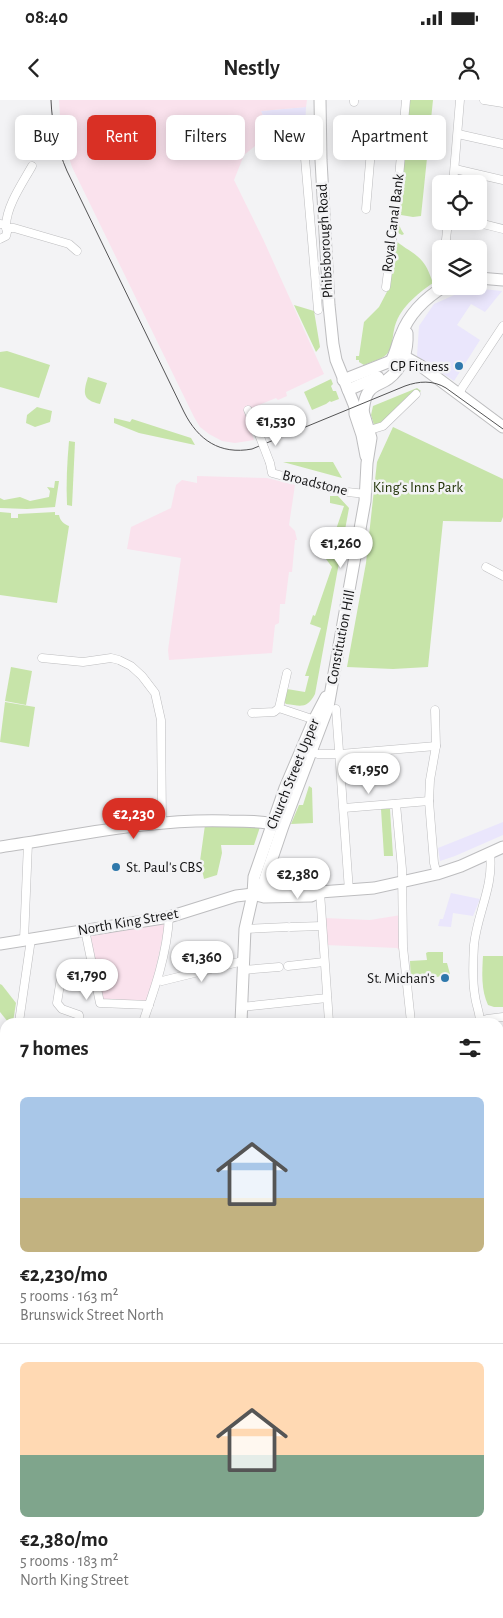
<!DOCTYPE html>
<html lang="en">
<head>
<meta charset="utf-8">
<style>
	:root { --surface:#fff; --page:#f2f2f2; --text:#222; --muted:#767676; --line:#e0e0e0; --accent:#d93025 }
	body { margin:0; font-family:"Alegreya Sans",sans-serif; background:var(--page); color:var(--text); height:100vh; display:flex; flex-direction:column; font-size:19px; white-space:nowrap }
	* { box-sizing:border-box; margin:0 }
	p { font-size:16px; color:var(--muted) }
	.icon { flex:none; width:28px; height:28px; fill:none; stroke:currentColor; stroke-width:2; stroke-linecap:round; stroke-linejoin:round }
	.map { position:relative; flex:1; overflow:hidden }
	.details { position:absolute; left:0px; top:918px; width:504px; height:601px; display:flex; flex-direction:column; background:var(--surface); border-radius:15px 15px 0 0; box-shadow:0 2px 12px #0003 }
	.details>* { flex:none }
	.guide { position:absolute; left:15px; top:15px; width:474px; height:45px; display:flex; gap:10px }
	.buttons { position:absolute; left:432px; top:75px; display:grid; gap:10px }
	.buttons a { display:grid; place-items:center; width:55px; height:55px; border-radius:8px; background:var(--surface); box-shadow:0 2px 12px #0003; font-size:25px }
	.price { position:absolute; translate:-50% -42px; padding:0 11px; border-radius:18px; background:#fff; color:#222; font-size:16px; line-height:32px; filter:drop-shadow(0 1px 2px #0008) }
	.price::after { content:''; position:absolute; left:50%; top:30px; width:15px; height:11px; margin-left:-8px; background:inherit; clip-path:polygon(0 0,100% 0,50% 100%) }
	.price.current { background:var(--accent); color:#fff }
	ul { padding:0; list-style:none }
	li { display:grid; align-content:center; gap:10px; height:265px; padding:0 20px }
	li+li { border-top:1px solid var(--line) }
	li span { display:grid; place-items:center; height:155px; border-radius:8px; color:#555 }
	li>.icon { margin-inline-start:auto }
	span .icon { width:90px; height:90px; fill:#fffc; stroke-width:1 }
	li b { font-size:21px }
	h2 { display:flex; justify-content:space-between; align-items:center; height:60px; padding:0 20px; font-size:21px }
	.chip { padding:0 18px; border-radius:8px; background:var(--surface); box-shadow:0 2px 12px #0003; font-size:18px; line-height:45px }
	.chip.current { background:var(--accent); color:#fff }
	.status { display:flex; justify-content:space-between; align-items:center; height:35px; padding:0 25px; background:var(--surface); direction:ltr }
	.status svg { height:14px; fill:currentColor }
	header { display:flex; justify-content:space-between; align-items:center; height:65px; padding:0 20px; background:var(--surface); font-size:22px; font-weight:700 }
	.map>svg:first-child { display:block }
	.commercial { fill:#eae6fc }
	.industrial { fill:#fae2ed }
	.green { fill:#c7e4a9 }
	.lines { fill:none; stroke-linecap:round; stroke-linejoin:round }
	.street-casing { stroke:#bdbdbf; stroke-width:9 }
	.secondary-casing { stroke:#bdbdbf; stroke-width:13 }
	.street { stroke:#fff; stroke-width:8 }
	.secondary { stroke:#fff; stroke-width:11 }
	.tram { stroke:#545455; stroke-width:1 }
	.street-bridge-casing { stroke:#bdbdbf; stroke-width:9; stroke-linecap:butt }
	.street-bridge { stroke:#fff; stroke-width:8 }
	.poi-dot { fill:#2e78ab; stroke:#f3f3f5; stroke-width:2 }
	.labels { text-anchor:middle; dominant-baseline:central; stroke-width:5; stroke-linejoin:round; paint-order:stroke }
	.street-label { font-size:15px; fill:#131314; stroke:#f3f3f5 }
	.poi-label { font-size:15px; fill:#131314; stroke:#f3f3f5; text-anchor:end }
	.park-label { font-size:15px; fill:#24360b; stroke:#f3f3f5 }
</style>
</head>
<body>
<div class="status"><b>08:40</b><svg viewBox="0 0 49 12"><path d="M0 12V9h3v3zM5 12V6h3v6zM10 12V3h3v9zM15 12V0h3v12zM26 1h20v11H26zM47 4h2v5h-2z"/></svg></div>
<header><svg class="icon" aria-label="back" viewBox="0 0 24 24"><path d="M15 5l-7 7 7 7"/></svg>Nestly<svg class="icon" aria-label="person" viewBox="0 0 24 24"><circle cx="12" cy="8" r="4"/><path d="M4 21q1-7 8-7t8 7"/></svg></header>
<div class="map">
<svg width="503" height="1518" viewBox="0 0 503 1518">
	<rect width="100%" height="100%" fill="#f3f3f5"/>
	<g class="commercial">
		<polygon points="306,7 305,30 301,30 300,26 287,28 270,34 261,11"/>
		<polygon points="483,189 502,191 485,212 471,204 457,225 480,240 454,281 417,256 419,226 434,204 461,192"/>
		<polygon points="503,722 503,735 455,756 440,761 438,748"/>
		<polygon points="451,793 480,799 473,816 453,813 451,827 438,826 440,819 443,819"/>
		<polygon points="0,1076 5,1077 5,1102 2,1130 5,1131 5,1144 0,1144"/>
		<polygon points="0,1335 5,1337 5,1445 0,1445"/>
	</g>
	<g class="industrial">
		<polygon points="59,0 307,0 306,7 261,11 270,34 244,55 234,80 263,139 324,274 286,292 287,296 278,300 276,298 244,311 254,340 235,343 222,341 209,334 200,327 194,317 72,67 61,33"/>
		<polygon points="197,376 267,378 295,385 289,425 295,431 297,440 295,440 292,472 289,472 285,504 280,504 279,523 275,525 272,553 169,560 168,550 181,458 127,449 131,427 171,408 176,385 182,380 197,383"/>
		<polygon points="401,815 400,851 397,848 325,845 324,818 370,820"/>
		<polygon points="166,821 154,878 146,904 103,903 88,833"/>
	</g>
	<g class="green">
		<path d="M409,0H433L421,116L413,117L401,115C397,123 400,128 404,134L402,135L398,133L396,127Z"/>
		<path d="M394,139C401,146 410,150 417,156C426,163 429,172 433,183C417,194 398,209 394,230C392,239 393,248 386,255C380,260 371,262 364,265L359,262V260H356V256H359L364,222L379,207L390,186Z"/>
		<polygon points="294,205 314,211 320,247 316,252"/>
		<polygon points="7,251 50,265 39,298 0,287 0,252"/>
		<path d="M88,277L107,283L100,304C82,300 83,293 88,277Z"/>
		<polygon points="331,279 333,284 331,286 333,291 336,291 339,299 331,302 330,301 326,304 312,310 304,292"/>
		<polygon points="417,288 421,291 380,324 374,325 371,315 373,306"/>
		<polygon points="37,307 52,311 50,322 35,327 26,323 27,315"/>
		<polygon points="114,318 130,322 132,319 191,338 195,345 139,333 114,323"/>
		<polygon points="393,327 503,379 503,417 501,422 443,421 428,567 393,569 347,567 366,463 377,362"/>
		<path d="M69,341L75,342L72,406L67,405C66,384 67,363 69,341Z"/>
		<polygon points="283,362 333,362 342,378"/>
		<polygon points="55,381 59,381 55,407 27,409 0,408 0,398 4,400 20,397 30,401 49,397 50,391 47,387 54,388"/>
		<path d="M330,396H338L349,408L315,594C307,609 301,606 286,604L284,602L287,589L305,592L309,576H305L321,528L310,524L313,515L315,516L332,467L323,455L327,456L344,406L330,403Z"/>
		<path d="M0,412L11,413V418H18V414L55,412V415H59C60,421 64,424 69,426L57,503L0,495Z"/>
		<polygon points="11,567 32,571 26,605 5,601"/>
		<polygon points="5,602 35,607 29,647 0,642"/>
		<polygon points="309,686 312,688 313,723 291,724 299,705 303,705"/>
		<polygon points="381,709 390,709 393,756 384,756"/>
		<polygon points="205,725 260,727 254,745 221,745 222,753 217,775 204,779 200,761"/>
		<polygon points="428,852 443,852 443,863 447,863 450,874 411,883 410,861 427,860 426,853"/>
		<path d="M483,856H503V907H494L488,905C481,890 482,873 483,856Z"/>
		<polygon points="0,884 2,885 16,903 13,922 8,922 0,912"/>
	</g>
	<g class="lines">
		<defs>
			<g id="street">
				<polyline points="354,0 354,2"/>
				<polyline points="484,0 503,3"/>
				<polyline points="458,34 503,44"/>
				<polyline points="455,69 503,80"/>
				<polyline points="453,84 460,0"/>
				<polyline points="366,109 371,50 401,52"/>
				<polyline points="471,121 503,129"/>
				<polyline points="0,124 6,125 7,132 6,136 0,139"/>
				<path d="M6,125C7,105 22,84 32,66"/>
				<polyline points="6,128 14,128 69,144 77,151"/>
				<polyline points="445,149 448,121"/>
				<polyline points="386,187 396,110 406,0"/>
				<polyline points="318,210 303,35 320,31"/>
				<polyline points="459,295 462,288 503,226"/>
				<polyline points="248,310 260,337"/>
				<polyline points="370,330 383,326 416,294"/>
				<polyline points="270,363 272,373 338,391 366,394"/>
				<polyline points="486,467 503,476"/>
				<polyline points="42,558 83,562 111,558 119,560 131,566 142,576 155,593 161,620 162,722"/>
				<polyline points="279,608 287,573"/>
				<polyline points="336,609 349,791"/>
				<polyline points="435,610 436,646 430,680 429,701 434,763 437,774"/>
				<polyline points="252,613 274,612 279,608 318,621"/>
				<polyline points="309,651 318,654 340,654 436,646"/>
				<polyline points="396,704 402,769 403,847 411,922"/>
				<polyline points="344,708 429,701"/>
				<polyline points="320,792 329,922"/>
				<polyline points="291,827 322,826"/>
				<polyline points="245,829 287,827"/>
				<polyline points="85,830 100,903 149,905"/>
				<polyline points="24,840 28,743"/>
				<polyline points="288,866 324,862"/>
				<polyline points="243,870 279,867"/>
				<polyline points="158,880 162,881 243,861"/>
				<polyline points="241,907 327,898"/>
				<polyline points="19,922 31,839"/>
				<path d="M80,922L79,915L62,909L57,903L61,878C68,870 74,871 84,875"/>
				<path d="M143,922C155,888 167,854 169,817"/>
				<polyline points="477,922 487,919 503,917"/>
				<path d="M480,922C480,913 476,905 475,896C472,880 473,862 474,845C477,814 494,786 490,754"/>
				<polyline points="499,1022 503,1022"/>
				<polyline points="0,1043 5,1009"/>
				<polyline points="0,1071 5,1073"/>
				<polyline points="0,1160 5,1161"/>
				<polyline points="499,1170 503,1169"/>
				<polyline points="0,1197 5,1198"/>
				<polyline points="499,1223 503,1222"/>
				<polyline points="499,1261 503,1261"/>
				<polyline points="499,1284 503,1283"/>
				<polyline points="35,1514 35,1518"/>
				<polyline points="79,1514 80,1518"/>
				<polyline points="411,1514 411,1518"/>
			</g>
			<g id="secondary">
				<polyline points="320,0 321,60 329,205 333,244 336,260 355,307 355,314 362,335 366,356"/>
				<polyline points="479,178 503,180"/>
				<polyline points="405,257 421,266 503,327"/>
				<path d="M343,280L391,261C396,253 397,244 401,235C409,214 425,198 445,186"/>
				<polyline points="348,290 378,277"/>
				<path d="M363,311C364,304 365,294 371,289C376,284 383,283 388,279C403,268 408,250 407,233"/>
				<path d="M0,747C76,736 152,718 229,721C246,721 262,721 278,725"/>
				<polyline points="253,794 264,782 283,726 328,607 365,401 367,363 371,338 363,311 355,307"/>
				<polyline points="253,794 264,797 311,796 320,792 374,788 437,774 461,766 503,747"/>
				<polyline points="0,844 169,817 236,796 253,794 265,788 315,787 320,792"/>
				<polyline points="241,922 245,829 253,794 254,777 285,688 314,620 326,597"/>
				<polyline points="0,1264 5,1266"/>
				<polyline points="0,1324 5,1325"/>
				<polyline points="499,1328 503,1327"/>
				<polyline points="499,1402 503,1401"/>
				<polyline points="0,1507 5,1507"/>
				<polyline points="128,1514 131,1518"/>
				<polyline points="447,1514 447,1518"/>
			</g>
		</defs>
		<use href="#street" class="street-casing"/>
		<use href="#secondary" class="secondary-casing"/>
		<use href="#street" class="street"/>
		<use href="#secondary" class="secondary"/>
		<g class="tram">
			<path d="M51,0C52,25 57,48 67,71L184,312C198,340 220,355 252,349L405,286C419,281 433,280 446,288L503,329"/>
			<polyline points="0,1151 5,1151"/>
			<polyline points="499,1176 503,1176"/>
		</g>
		<defs>
			<polyline id="street-bridge" points="260,337 270,363"/>
		</defs>
		<use href="#street-bridge" class="street-bridge-casing"/>
		<use href="#street-bridge" class="street-bridge"/>
	</g>
	<g class="poi-dot">
		<circle cx="459" cy="266" r="5"/>
		<circle cx="116" cy="767" r="5"/>
		<circle cx="445" cy="878" r="5"/>
	</g>
	<g class="labels">
		<g class="street-label">
			<text transform="translate(393 123) rotate(-83)">Royal Canal Bank</text>
			<text transform="translate(325 141) rotate(-93)">Phibsborough Road</text>
			<text transform="translate(315 383) rotate(14)">Broadstone</text>
			<text transform="translate(341 537) rotate(-79)">Constitution Hill</text>
			<text transform="translate(293 674) rotate(-68)">Church Street Upper</text>
			<text transform="translate(128 822) rotate(-10)">North King Street</text>
		</g>
		<g class="poi-label">
			<text x="449" y="266">CP Fitness</text>
			<text x="126" y="767" text-anchor="start">St. Paul's CBS</text>
			<text x="435" y="878">St. Michan's</text>
		</g>
		<g class="park-label">
			<text x="418" y="387">King's Inns Park</text>
		</g>
	</g>
</svg>
<div class="buttons">
<a><svg class="icon" aria-label="locate" viewBox="0 0 24 24"><circle cx="12" cy="12" r="6"/><path d="M12 2v4M12 18v4M2 12h4M18 12h4"/></svg></a>
<a><svg class="icon" aria-label="layers" viewBox="0 0 24 24"><path d="M12 4l9 5-9 5-9-5zM3 14l9 5 9-5"/></svg></a>
</div>
<b class="price" style="left:276px;top:347px">€1,530</b>
<b class="price" style="left:341px;top:469px">€1,260</b>
<b class="price" style="left:369px;top:695px">€1,950</b>
<b class="price current" style="left:134px;top:740px">€2,230</b>
<b class="price" style="left:298px;top:800px">€2,380</b>
<b class="price" style="left:202px;top:883px">€1,360</b>
<b class="price" style="left:87px;top:901px">€1,790</b>
<div class="guide">
<a class="chip">Buy</a>
<a class="chip current">Rent</a>
<a class="chip">Filters</a>
<a class="chip">New</a>
<a class="chip">Apartment</a>
</div>
<section class="details">
<h2>7 homes<svg class="icon" aria-label="filters" viewBox="0 0 24 24"><path d="M4 7h16M4 17h16"/><circle cx="9" cy="7" r="2"/><circle cx="15" cy="17" r="2"/></svg></h2>
<ul>
<li><span style="background:linear-gradient(#a9c7e8 65%,#c2b280 0)"><svg class="icon" aria-label="home" viewBox="0 0 24 24"><path d="M3 11l9-7 9 7M6 9v11h12V9"/></svg></span><div><b>€2,230/mo</b><p>5 rooms · 163 m²</p><p>Brunswick Street North</p></div></li>
<li><span style="background:linear-gradient(#ffd9b3 60%,#7fa58c 0)"><svg class="icon" aria-label="home" viewBox="0 0 24 24"><path d="M3 11l9-7 9 7M6 9v11h12V9"/></svg></span><div><b>€2,380/mo</b><p>5 rooms · 183 m²</p><p>North King Street</p></div></li>
</ul>
</section>
</div>
</body>
</html>
